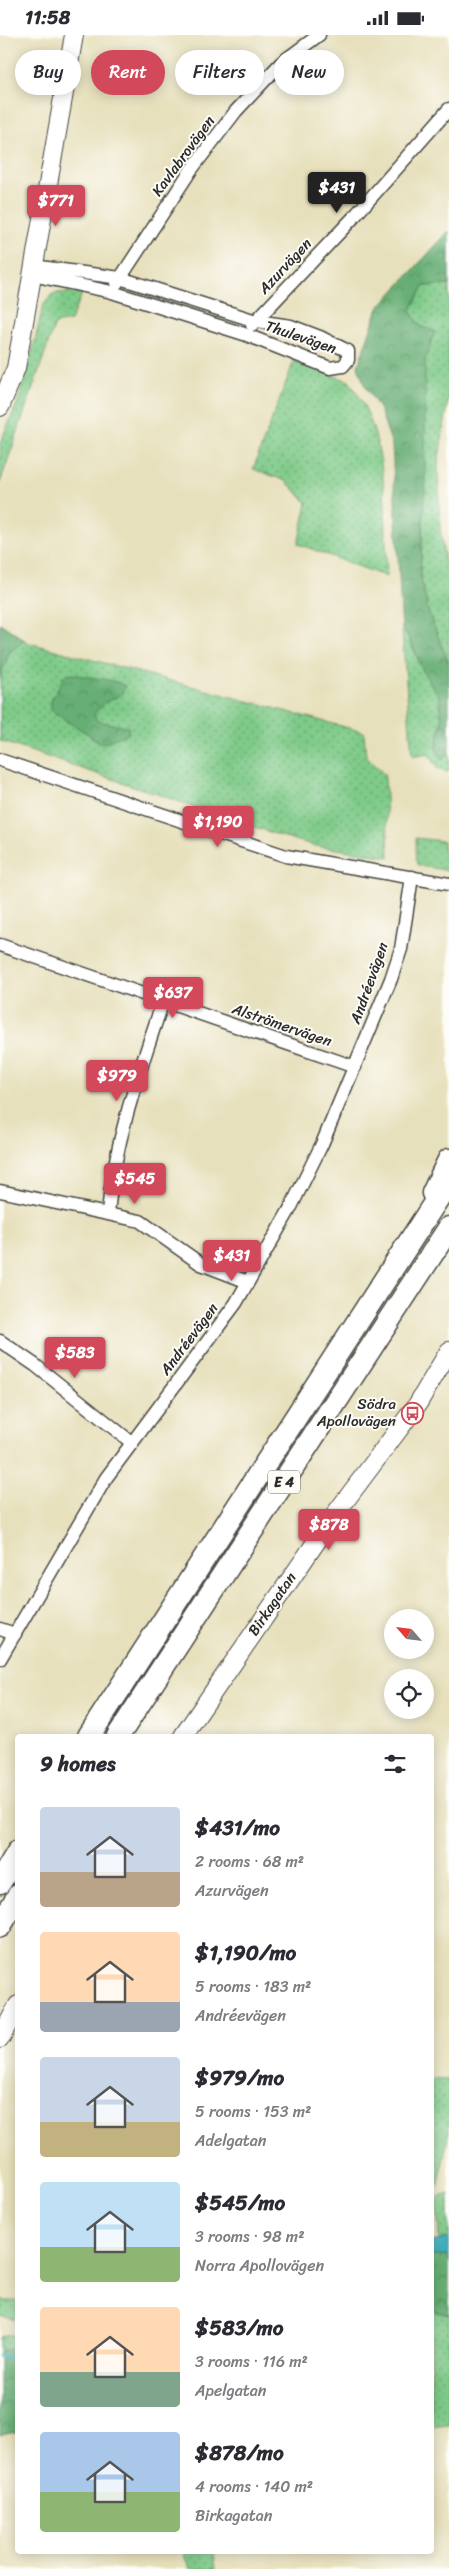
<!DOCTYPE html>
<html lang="en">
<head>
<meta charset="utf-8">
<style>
	:root { --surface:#fff; --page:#f2f2f3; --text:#2b2b33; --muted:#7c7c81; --accent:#d1495b }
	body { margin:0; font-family:Sriracha,sans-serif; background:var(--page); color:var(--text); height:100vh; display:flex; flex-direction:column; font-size:19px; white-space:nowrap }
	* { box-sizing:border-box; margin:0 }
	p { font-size:16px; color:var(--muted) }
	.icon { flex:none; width:28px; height:28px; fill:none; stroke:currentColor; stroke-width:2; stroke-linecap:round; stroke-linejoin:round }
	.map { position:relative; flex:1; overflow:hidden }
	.drawer { position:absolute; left:15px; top:1699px; width:419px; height:820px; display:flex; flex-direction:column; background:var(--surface); border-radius:5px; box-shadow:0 2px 12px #0003 }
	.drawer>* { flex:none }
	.top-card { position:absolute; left:15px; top:15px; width:420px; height:45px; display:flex; gap:10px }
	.needle { width:32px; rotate:298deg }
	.buttons { position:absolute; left:384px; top:1574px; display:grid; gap:10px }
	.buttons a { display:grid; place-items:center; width:50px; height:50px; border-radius:50%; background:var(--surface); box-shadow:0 2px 12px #0003; font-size:25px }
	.price { position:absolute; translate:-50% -42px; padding:0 11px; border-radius:5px; background:var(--accent); color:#fff; font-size:16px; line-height:32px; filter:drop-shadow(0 1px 2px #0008) }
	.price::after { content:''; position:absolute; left:50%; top:30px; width:15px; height:11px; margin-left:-8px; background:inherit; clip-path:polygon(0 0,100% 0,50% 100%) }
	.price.current { background:#222; color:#fff }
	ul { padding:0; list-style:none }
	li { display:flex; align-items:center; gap:15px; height:125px; padding:0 25px }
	li span { display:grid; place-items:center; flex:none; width:140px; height:100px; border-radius:5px; color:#555 }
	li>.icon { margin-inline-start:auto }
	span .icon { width:60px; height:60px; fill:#fffc; stroke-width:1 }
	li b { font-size:21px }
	h2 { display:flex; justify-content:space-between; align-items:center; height:60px; padding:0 25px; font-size:21px }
	.pill { padding:0 18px; border-radius:22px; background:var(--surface); box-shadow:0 2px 12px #0003; font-size:18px; line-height:45px }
	.pill.current { background:var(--accent); color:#fff }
	.status { display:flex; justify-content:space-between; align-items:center; height:35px; padding:0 25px; background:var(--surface); direction:ltr }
	.status svg { height:14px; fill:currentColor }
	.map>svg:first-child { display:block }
	.grass { fill:url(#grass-dots); stroke:#547a5a }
	.forest { fill:url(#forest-crowns); stroke:#486c50 }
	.water { fill:#3eaebb; stroke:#346c73 }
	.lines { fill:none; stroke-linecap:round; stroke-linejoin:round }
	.stream { stroke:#3eaebb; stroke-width:4 }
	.street-casing { stroke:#474641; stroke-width:15 }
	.secondary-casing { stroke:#474641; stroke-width:20 }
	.highway-casing { stroke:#474641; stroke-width:25 }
	.street { stroke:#fff; stroke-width:12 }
	.secondary { stroke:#fff; stroke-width:18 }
	.highway { stroke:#fff; stroke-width:22 }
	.labels { text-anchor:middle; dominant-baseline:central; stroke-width:4; stroke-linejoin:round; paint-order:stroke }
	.shield { fill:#fdfcf7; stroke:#6a6a68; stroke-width:1 }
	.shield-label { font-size:14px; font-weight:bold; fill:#2b2b2b }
	.street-label { font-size:15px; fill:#2b2b2b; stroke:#fdfcf7 }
	.poi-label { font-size:15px; fill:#2b2b2b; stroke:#fdfcf7; text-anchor:end }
</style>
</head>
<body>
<div class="status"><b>11:58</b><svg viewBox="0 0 49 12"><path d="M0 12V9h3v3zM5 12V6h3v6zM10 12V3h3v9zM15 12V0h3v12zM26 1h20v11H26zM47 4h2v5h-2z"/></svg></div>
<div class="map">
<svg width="449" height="2534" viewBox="0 0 449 2534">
	<defs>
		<pattern id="grass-dots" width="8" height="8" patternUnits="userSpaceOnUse" patternTransform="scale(1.25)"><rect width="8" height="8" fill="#7eca88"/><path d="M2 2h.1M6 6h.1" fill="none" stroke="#67a46f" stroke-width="1.8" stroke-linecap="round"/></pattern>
		<pattern id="forest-crowns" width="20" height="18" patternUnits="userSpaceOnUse" patternTransform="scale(1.25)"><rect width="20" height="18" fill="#66ae74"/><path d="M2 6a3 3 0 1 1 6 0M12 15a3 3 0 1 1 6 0" fill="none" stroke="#548e5f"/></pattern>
	</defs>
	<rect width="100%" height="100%" fill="#fdfcf7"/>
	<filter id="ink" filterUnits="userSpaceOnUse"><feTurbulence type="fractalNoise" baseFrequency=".02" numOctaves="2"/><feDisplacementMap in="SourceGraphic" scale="10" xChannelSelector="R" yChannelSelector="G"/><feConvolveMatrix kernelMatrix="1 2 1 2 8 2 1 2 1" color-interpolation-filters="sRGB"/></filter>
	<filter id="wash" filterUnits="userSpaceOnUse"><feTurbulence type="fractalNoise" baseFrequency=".0096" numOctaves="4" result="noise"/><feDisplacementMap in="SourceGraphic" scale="20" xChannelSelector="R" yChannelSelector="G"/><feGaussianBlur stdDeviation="1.12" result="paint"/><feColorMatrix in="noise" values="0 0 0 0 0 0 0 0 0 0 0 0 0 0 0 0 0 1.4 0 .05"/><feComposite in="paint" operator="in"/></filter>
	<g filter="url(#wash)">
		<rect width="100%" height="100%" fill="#e7e0bc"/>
		<g class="grass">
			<polygon points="445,250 449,250 449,360 438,429 440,492 449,557 449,629 429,579 420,539 425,451 421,292 410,276 424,251"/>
			<polygon points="71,257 82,259 70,286 55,289 0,448 0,408 17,369 36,302 43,270 54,258"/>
			<path d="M294,326L349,346C391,401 384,476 387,542L298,509L307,468L286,446L253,434Z"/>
			<polygon points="0,588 29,608 364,697 366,722 384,739 385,743 389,822 316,811 278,800 0,706"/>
			<polygon points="402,596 406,598 425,640 439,660 442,686 436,713 442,725 449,718 449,736 446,737 437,733 428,719 412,722"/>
			<polygon points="416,803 443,806 444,819 449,821 449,836 418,830 416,825"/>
			<polygon points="431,2044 449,2045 449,2096 439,2148 435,2155 431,2155"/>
			<polygon points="449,2159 449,2203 439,2205 437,2163"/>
			<polygon points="0,2266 17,2266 17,2284 0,2281"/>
			<polygon points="431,2276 449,2280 449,2390 431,2392"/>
			<polygon points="17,2299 17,2313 0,2316 0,2302"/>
			<polygon points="182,2516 214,2516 216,2534 190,2534"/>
		</g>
		<g class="forest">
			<polygon points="449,196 449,250 424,251 410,276 421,292 435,296 425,325 425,451 420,539 429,579 449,629 449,718 442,725 436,713 442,686 439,661 425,640 407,598 402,596 392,410 380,375 364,349 358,331 378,273"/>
			<polygon points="0,588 24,605 9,618 0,642"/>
			<path d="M74,639C92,644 109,642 125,651L122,659L106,667L94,678L97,686L128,692L129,698L101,709C85,695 67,688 51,675V666L65,640Z"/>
			<polygon points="446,2220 449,2221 449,2280 431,2275 431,2221"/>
			<polygon points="17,2313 17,2397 0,2400 0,2316"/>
		</g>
		<polygon class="water" points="449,2203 449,2220 431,2221 431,2207"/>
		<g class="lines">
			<polyline class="stream" points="0,2320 18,2324"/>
		</g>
	</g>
	<g filter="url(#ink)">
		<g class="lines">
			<defs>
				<g id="street">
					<polyline points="32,240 112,257 244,299 330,333 343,331 348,325 348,316 320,302 291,291 256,286 120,243 33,231"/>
					<polyline points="117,248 191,135 236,76 281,28 319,0"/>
					<polyline points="252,290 353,183 449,74"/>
					<polyline points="0,725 286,821 449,849"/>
					<polyline points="0,910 355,1032"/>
					<polyline points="0,1156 140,1186 201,1229 248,1247"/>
					<path d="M108,1177C115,1104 140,1035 163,966"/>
					<polyline points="0,1306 35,1330 131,1407"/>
					<polyline points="0,1594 15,1599"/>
					<polyline points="0,1624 106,1443 236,1268 290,1174 322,1109 391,944 401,914 412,842"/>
				</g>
				<g id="secondary">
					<polyline points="0,372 16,333 74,0"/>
					<polyline points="183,1701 336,1478 417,1370 449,1316"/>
					<polyline points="0,2004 18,1970"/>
				</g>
				<g id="highway">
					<polyline points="433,1158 449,1125"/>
					<polyline points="89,1701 449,1146"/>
					<polyline points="118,1701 449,1193"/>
					<polyline points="0,1847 18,1817"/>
					<polyline points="0,1891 18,1861"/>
				</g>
			</defs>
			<use href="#street" class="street-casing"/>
			<use href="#secondary" class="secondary-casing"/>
			<use href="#highway" class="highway-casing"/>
			<use href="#street" class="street"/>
			<use href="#secondary" class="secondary"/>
			<use href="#highway" class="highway"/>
		</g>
	</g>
	<defs>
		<symbol id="bus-ring" viewBox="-11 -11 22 22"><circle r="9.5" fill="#fdfcf7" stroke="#d1495b" stroke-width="1.5"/><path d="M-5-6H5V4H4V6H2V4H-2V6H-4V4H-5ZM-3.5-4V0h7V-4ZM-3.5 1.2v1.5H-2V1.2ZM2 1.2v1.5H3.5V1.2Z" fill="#d1495b"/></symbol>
	</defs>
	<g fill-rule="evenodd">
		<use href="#bus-ring" x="400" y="1366" width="25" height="25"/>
	</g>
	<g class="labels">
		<rect class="shield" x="268" y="1435.5" width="32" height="23" rx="4"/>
		<g class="shield-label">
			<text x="284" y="1447">E 4</text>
		</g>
		<g class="street-label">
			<text transform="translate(183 121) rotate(-54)">Kavlabrovägen</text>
			<text transform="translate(285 231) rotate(-47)">Azurvägen</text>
			<text transform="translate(301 302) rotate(19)">Thulevägen</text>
			<text transform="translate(369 948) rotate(-70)">Andréevägen</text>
			<text transform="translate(282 990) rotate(19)">Alströmervägen</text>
			<text transform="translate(189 1304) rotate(-53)">Andréevägen</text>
			<text transform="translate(272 1569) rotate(-56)">Birkagatan</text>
		</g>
		<g class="poi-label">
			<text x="396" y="1369">Södra<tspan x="396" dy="17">Apollovägen</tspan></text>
		</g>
	</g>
</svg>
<div class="buttons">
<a><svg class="needle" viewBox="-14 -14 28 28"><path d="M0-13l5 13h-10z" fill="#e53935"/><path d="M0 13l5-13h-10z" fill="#7c7c81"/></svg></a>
<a><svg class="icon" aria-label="locate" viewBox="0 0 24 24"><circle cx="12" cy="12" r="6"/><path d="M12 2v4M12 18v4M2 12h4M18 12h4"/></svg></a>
</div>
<b class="price current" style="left:337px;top:179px">$431</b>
<b class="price" style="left:56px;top:192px">$771</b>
<b class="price" style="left:218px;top:813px">$1,190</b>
<b class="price" style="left:173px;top:984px">$637</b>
<b class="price" style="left:117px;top:1067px">$979</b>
<b class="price" style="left:135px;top:1170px">$545</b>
<b class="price" style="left:232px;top:1247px">$431</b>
<b class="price" style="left:75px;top:1344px">$583</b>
<b class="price" style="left:329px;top:1516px">$878</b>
<div class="top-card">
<a class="pill">Buy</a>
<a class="pill current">Rent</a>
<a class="pill">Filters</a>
<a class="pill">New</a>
</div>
<section class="drawer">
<h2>9 homes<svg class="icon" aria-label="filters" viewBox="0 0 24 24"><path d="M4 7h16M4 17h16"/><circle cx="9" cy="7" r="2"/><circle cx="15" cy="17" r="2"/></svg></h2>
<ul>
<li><span style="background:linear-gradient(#c9d6e8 65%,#b9a48a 0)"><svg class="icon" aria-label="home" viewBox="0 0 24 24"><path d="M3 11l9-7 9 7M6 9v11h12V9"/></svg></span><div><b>$431/mo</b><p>2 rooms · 68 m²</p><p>Azurvägen</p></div></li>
<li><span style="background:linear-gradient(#ffd9b3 70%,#9aa5b1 0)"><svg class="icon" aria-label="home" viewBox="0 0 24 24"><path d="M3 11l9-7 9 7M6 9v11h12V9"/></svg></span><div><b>$1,190/mo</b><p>5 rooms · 183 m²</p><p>Andréevägen</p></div></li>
<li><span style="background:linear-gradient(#c9d6e8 65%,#c2b280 0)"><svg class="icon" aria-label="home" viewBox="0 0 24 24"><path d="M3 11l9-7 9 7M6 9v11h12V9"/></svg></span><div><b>$979/mo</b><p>5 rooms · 153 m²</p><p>Adelgatan</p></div></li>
<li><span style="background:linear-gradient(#bfe0f5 65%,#8fb573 0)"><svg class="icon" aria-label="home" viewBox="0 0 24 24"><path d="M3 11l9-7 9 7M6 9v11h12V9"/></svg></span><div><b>$545/mo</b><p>3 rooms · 98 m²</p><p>Norra Apollovägen</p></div></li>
<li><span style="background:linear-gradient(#ffd9b3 65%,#7fa58c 0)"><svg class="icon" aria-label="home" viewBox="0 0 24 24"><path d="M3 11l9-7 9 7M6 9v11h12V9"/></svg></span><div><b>$583/mo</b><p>3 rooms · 116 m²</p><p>Apelgatan</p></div></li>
<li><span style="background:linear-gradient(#a9c7e8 60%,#8fb573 0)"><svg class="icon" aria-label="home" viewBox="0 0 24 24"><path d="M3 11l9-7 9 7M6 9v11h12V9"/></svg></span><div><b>$878/mo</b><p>4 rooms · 140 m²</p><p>Birkagatan</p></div></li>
</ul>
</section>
</div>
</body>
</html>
